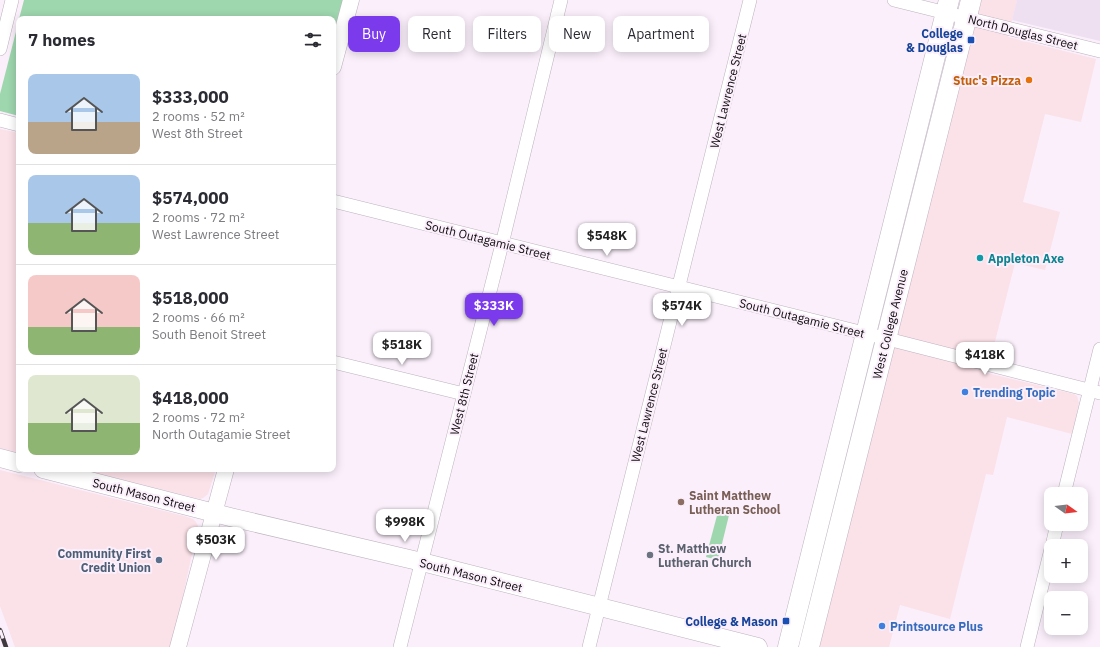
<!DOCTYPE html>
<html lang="en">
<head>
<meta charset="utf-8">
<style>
	:root { --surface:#fff; --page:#f7f7f7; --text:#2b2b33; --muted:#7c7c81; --line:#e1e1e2; --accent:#7c3aed }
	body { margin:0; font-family:"IBM Plex Sans",sans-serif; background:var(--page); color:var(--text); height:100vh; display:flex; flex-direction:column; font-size:15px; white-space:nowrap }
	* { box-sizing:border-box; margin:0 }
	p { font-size:13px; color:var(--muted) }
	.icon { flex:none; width:22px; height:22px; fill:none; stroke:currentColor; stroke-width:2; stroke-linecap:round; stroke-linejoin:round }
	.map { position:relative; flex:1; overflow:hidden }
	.panel { position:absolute; left:16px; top:16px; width:320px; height:456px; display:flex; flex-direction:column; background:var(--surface); border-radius:8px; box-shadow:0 2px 10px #0003 }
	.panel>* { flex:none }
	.top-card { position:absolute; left:348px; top:16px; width:380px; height:36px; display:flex; gap:8px }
	.needle { width:26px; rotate:104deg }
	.buttons { position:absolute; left:1044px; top:487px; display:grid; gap:8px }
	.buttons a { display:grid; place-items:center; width:44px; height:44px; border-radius:8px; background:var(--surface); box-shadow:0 2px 10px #0003; font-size:20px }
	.price { position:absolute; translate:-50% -34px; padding:0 9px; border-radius:8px; background:#fff; color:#222; font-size:13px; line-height:26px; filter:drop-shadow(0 1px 2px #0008) }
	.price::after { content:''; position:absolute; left:50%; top:24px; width:12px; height:9px; margin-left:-6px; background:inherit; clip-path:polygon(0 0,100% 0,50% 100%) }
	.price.selected { background:var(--accent); color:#fff }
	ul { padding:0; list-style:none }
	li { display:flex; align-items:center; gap:12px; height:100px; padding:0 12px }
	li+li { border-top:1px solid var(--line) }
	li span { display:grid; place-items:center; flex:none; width:112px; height:80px; border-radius:8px; color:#555 }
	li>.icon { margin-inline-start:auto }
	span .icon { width:48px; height:48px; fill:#fffc; stroke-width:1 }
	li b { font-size:17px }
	h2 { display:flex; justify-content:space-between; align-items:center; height:48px; padding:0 12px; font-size:17px }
	.tag { padding:0 14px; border-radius:8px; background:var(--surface); box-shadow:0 2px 10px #0003; font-size:14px; line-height:36px }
	.tag.selected { background:var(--accent); color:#fff }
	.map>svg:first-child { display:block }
	.commercial { fill:#fbe1e8 }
	.built { fill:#efe0f1 }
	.green { fill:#9ed6ae }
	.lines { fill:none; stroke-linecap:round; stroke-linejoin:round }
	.minor-casing { stroke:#bdb3bf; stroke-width:14 }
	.tertiary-casing { stroke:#bdb3bf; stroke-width:17 }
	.secondary-casing { stroke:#bdb3bf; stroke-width:19 }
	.primary-casing { stroke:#bdb3bf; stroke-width:21 }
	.minor { stroke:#fff; stroke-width:13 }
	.tertiary { stroke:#fff; stroke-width:16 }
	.secondary { stroke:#fff; stroke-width:18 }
	.primary { stroke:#fff; stroke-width:20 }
	.rail-casing { stroke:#3f393f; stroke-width:4.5 }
	.rail { stroke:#faeffb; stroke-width:3; stroke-dasharray:9; stroke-linecap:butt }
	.transit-dot { fill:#1a4fb4; stroke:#faeffb; stroke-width:1.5 }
	.food-dot { fill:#e8710a; stroke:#faeffb; stroke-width:1.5 }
	.culture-dot { fill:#0f9aa8; stroke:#faeffb; stroke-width:1.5 }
	.shop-dot { fill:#3f7fe0; stroke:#faeffb; stroke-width:1.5 }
	.education-dot { fill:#8d6e63; stroke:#faeffb; stroke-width:1.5 }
	.worship-dot { fill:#6b7280; stroke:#faeffb; stroke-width:1.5 }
	.service-dot { fill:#5c6f8a; stroke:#faeffb; stroke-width:1.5 }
	.labels { text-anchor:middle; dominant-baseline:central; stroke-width:4; stroke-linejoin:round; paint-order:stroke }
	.street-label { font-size:12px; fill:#0f0b0f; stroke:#faeffb }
	.transit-label { font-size:12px; font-weight:bold; fill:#164399; stroke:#faeffb; text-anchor:end }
	.food-label { font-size:12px; font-weight:bold; fill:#c56008; stroke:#faeffb; text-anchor:end }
	.culture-label { font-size:12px; font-weight:bold; fill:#0d838f; stroke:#faeffb; text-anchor:start }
	.shop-label { font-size:12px; font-weight:bold; fill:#366cbe; stroke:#faeffb; text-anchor:start }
	.education-label { font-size:12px; font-weight:bold; fill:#785e54; stroke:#faeffb; text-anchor:start }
	.worship-label { font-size:12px; font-weight:bold; fill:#5b616d; stroke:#faeffb; text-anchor:start }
	.service-label { font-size:12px; font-weight:bold; fill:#4e5e75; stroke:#faeffb; text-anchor:end }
</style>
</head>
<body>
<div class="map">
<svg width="1100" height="647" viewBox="0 0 1100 647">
	<rect width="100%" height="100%" fill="#faeffb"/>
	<g class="commercial">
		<polygon points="978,0 1017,0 1008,37 1096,59 1081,122 1045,114 1023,202 1060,212 1045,270 1015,263 987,373 1074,394 1077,396 1079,403 1072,434 1007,417 993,475 986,474 950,619 900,605 889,647 818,647"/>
		<polygon points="0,129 19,133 19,453 0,448"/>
		<polygon points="80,469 216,469 208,494 203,498 200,499"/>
		<polygon points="0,470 184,516 193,519 196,522 198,526 198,534 191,558 183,596 170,647 15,647 0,606"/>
	</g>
	<polygon class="built" points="1017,0 1100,0 1100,41 1012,20"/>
	<g class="green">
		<polygon points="24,0 343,0 333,37 333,19 19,19"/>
		<polygon points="19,20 19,116 0,111 0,94"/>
		<polygon points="719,508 730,511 718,560 706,557"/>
	</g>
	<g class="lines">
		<defs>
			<g id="minor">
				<polyline points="894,0 1100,51"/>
				<polyline points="0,49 12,0"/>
				<polyline points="0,120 19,125"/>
				<polyline points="333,201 876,336 1100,393"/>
				<polyline points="333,362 464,394"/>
				<polyline points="1064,494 1100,349"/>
				<polyline points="1052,546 1057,524"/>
				<polyline points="400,647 502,244 561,0"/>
				<polyline points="589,647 750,0"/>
				<polyline points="1027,647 1051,549"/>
			</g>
			<g id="tertiary">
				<polyline points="333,67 351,0"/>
				<polyline points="178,647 226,469"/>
			</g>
			<g id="secondary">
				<polyline points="0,458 19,463"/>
				<polyline points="43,469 230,517 422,562 758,647"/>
			</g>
			<g id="primary">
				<polyline points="788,647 949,0"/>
				<polyline points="809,647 971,0"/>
			</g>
		</defs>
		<use href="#minor" class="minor-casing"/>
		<use href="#tertiary" class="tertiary-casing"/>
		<use href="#secondary" class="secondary-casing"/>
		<use href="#primary" class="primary-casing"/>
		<use href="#minor" class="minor"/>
		<use href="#tertiary" class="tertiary"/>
		<use href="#secondary" class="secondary"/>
		<use href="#primary" class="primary"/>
		<defs>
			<polyline id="rail" points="0,630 6,647"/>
		</defs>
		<use href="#rail" class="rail-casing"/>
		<use href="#rail" class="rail"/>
	</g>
	<g class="transit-dot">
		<rect x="967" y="36" width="8" height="8" rx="2"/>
		<rect x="782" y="617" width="8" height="8" rx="2"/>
	</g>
	<circle class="food-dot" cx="1029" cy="80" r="4"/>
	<circle class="culture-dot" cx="980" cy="258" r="4"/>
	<g class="shop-dot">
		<circle cx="965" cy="392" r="4"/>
		<circle cx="882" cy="626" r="4"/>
	</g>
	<circle class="education-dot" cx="681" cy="502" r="4"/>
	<circle class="worship-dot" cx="650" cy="555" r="4"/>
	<circle class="service-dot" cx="159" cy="560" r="4"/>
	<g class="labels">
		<g class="street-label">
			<text transform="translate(1023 32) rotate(14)">North Douglas Street</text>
			<text transform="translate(728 91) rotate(-76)">West Lawrence Street</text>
			<text transform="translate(488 240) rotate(14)">South Outagamie Street</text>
			<text transform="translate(802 318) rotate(14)">South Outagamie Street</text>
			<text transform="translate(890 324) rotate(-76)">West College Avenue</text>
			<text transform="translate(464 394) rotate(-76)">West 8th Street</text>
			<text transform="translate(649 405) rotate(-76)">West Lawrence Street</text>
			<text transform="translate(144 495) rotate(14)">South Mason Street</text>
			<text transform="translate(471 575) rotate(14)">South Mason Street</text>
		</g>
		<g class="transit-label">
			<text x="963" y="33">College<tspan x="963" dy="14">&amp; Douglas</tspan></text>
			<text x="778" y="621">College &amp; Mason</text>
		</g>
		<g class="food-label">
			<text x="1021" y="80">Stuc's Pizza</text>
		</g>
		<g class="culture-label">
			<text x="988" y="258">Appleton Axe</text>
		</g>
		<g class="shop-label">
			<text x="973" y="392">Trending Topic</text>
			<text x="890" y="626">Printsource Plus</text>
		</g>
		<g class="education-label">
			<text x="689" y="495">Saint Matthew<tspan x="689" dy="14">Lutheran School</tspan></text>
		</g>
		<g class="worship-label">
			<text x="658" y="548">St. Matthew<tspan x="658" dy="14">Lutheran Church</tspan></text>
		</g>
		<g class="service-label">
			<text x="151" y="553">Community First<tspan x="151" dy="14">Credit Union</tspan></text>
		</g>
	</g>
</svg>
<div class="buttons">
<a><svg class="needle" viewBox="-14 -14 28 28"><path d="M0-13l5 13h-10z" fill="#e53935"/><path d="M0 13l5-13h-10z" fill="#7c7c81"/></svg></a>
<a>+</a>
<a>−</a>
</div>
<b class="price" style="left:607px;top:257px">$548K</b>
<b class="price selected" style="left:494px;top:327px">$333K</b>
<b class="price" style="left:682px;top:327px">$574K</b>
<b class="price" style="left:402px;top:366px">$518K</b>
<b class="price" style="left:985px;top:376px">$418K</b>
<b class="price" style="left:405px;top:543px">$998K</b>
<b class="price" style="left:216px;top:561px">$503K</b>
<div class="top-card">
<a class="tag selected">Buy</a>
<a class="tag">Rent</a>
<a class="tag">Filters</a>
<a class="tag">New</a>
<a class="tag">Apartment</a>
</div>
<section class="panel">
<h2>7 homes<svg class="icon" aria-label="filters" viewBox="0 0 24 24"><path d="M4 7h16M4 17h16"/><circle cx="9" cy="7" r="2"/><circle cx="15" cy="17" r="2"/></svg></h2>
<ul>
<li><span style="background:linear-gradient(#a9c7e8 60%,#b9a48a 0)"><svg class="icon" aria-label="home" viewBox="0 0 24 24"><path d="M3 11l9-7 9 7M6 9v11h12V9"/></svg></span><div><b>$333,000</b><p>2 rooms · 52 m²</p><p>West 8th Street</p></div></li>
<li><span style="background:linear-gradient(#a9c7e8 60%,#8fb573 0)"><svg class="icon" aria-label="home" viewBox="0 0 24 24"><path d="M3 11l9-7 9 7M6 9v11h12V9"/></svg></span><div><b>$574,000</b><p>2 rooms · 72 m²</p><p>West Lawrence Street</p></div></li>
<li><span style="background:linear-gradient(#f6c9c9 65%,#8fb573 0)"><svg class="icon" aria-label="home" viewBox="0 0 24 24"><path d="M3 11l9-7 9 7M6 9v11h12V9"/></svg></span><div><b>$518,000</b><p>2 rooms · 66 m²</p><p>South Benoit Street</p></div></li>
<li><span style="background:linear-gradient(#dfe7d0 60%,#8fb573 0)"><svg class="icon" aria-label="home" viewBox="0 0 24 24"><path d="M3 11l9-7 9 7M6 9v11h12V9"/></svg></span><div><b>$418,000</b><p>2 rooms · 72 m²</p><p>North Outagamie Street</p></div></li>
</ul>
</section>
</div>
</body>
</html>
